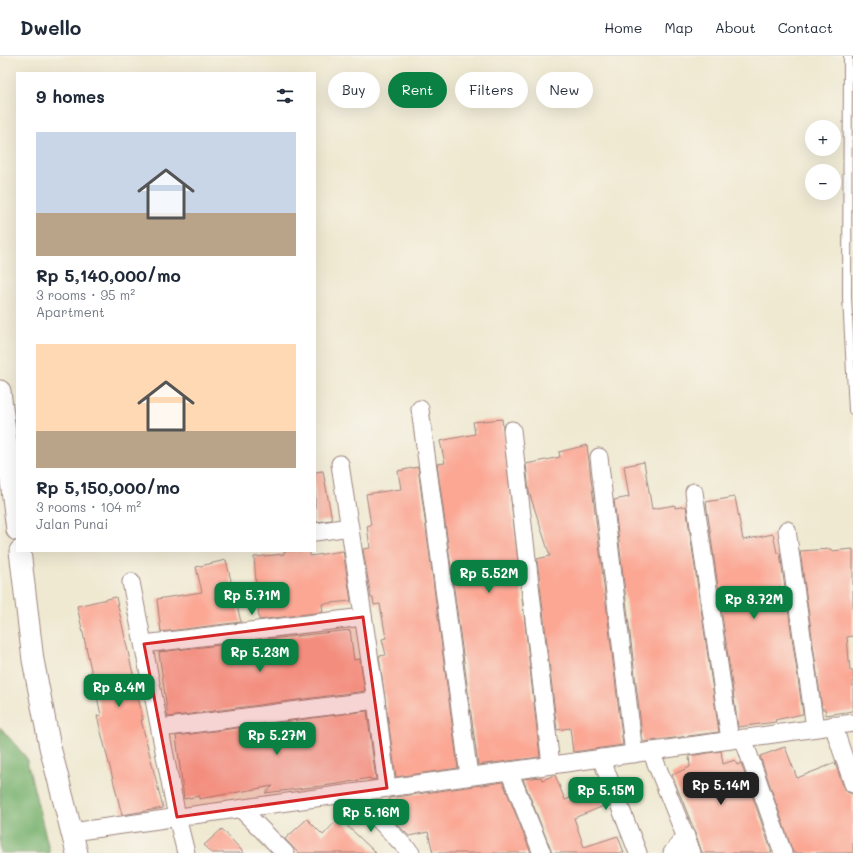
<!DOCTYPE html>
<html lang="en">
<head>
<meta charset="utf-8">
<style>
	:root { --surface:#fff; --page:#f2f2f3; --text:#1f2937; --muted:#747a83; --line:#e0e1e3; --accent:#0b8043 }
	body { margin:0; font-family:Mali,sans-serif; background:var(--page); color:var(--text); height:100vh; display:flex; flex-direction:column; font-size:15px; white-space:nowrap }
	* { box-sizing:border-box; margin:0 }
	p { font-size:13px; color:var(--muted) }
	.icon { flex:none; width:22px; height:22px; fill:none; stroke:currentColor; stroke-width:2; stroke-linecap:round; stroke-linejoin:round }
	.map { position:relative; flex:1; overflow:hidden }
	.drawer { position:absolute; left:16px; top:16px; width:300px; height:480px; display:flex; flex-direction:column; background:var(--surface); border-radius:0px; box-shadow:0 4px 16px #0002 }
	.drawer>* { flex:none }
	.guide { position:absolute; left:328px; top:16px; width:380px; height:36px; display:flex; gap:8px }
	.fabs { position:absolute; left:805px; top:64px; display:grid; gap:8px }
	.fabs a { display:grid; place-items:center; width:36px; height:36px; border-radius:50%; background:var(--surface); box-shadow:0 4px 16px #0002; font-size:20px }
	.price { position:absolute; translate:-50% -34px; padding:0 9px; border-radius:8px; background:var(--accent); color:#fff; font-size:13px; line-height:26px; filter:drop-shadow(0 1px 2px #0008) }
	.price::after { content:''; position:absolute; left:50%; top:24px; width:12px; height:9px; margin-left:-6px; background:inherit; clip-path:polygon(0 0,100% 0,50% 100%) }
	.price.selected { background:#222; color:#fff }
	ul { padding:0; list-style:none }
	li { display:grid; align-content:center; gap:8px; height:212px; padding:0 20px }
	li span { display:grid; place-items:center; height:124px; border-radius:0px; color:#555 }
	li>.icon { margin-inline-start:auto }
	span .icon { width:72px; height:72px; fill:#fffc; stroke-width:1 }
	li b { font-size:17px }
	h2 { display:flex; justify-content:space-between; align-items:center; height:48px; padding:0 20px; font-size:17px }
	.chip { padding:0 14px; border-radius:18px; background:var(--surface); box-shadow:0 4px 16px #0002; font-size:14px; line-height:36px }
	.chip.selected { background:var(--accent); color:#fff }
	header { display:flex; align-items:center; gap:24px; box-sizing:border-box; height:56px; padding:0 20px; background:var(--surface); border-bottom:1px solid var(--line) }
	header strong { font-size:19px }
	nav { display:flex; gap:22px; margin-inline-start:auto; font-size:14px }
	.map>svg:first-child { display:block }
	.forest { fill:#7ab371; stroke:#62694e }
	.building { fill:#fba794 }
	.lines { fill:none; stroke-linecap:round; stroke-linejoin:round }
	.service-casing { stroke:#9c847e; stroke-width:10 }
	.minor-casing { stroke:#9c847e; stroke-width:19 }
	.tertiary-casing { stroke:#9c847e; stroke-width:23 }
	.service { stroke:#fff; stroke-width:8 }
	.minor { stroke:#fff; stroke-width:17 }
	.tertiary { stroke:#fff; stroke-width:21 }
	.marked { fill:#d62828; fill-opacity:0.2; stroke:#d62828; stroke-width:3; stroke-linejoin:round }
</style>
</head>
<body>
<header>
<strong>Dwello</strong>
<nav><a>Home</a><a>Map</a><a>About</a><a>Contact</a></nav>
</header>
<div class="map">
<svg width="853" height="797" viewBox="0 0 853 797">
	<rect width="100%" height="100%" fill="#f7f3e8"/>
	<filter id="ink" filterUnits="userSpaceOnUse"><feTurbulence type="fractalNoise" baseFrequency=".025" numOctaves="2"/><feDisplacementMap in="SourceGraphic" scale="8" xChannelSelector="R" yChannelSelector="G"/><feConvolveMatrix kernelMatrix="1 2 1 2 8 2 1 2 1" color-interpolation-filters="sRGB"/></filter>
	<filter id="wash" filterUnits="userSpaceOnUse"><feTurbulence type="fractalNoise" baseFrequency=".012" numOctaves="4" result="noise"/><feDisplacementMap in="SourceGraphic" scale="16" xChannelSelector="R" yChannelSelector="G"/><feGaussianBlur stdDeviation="0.9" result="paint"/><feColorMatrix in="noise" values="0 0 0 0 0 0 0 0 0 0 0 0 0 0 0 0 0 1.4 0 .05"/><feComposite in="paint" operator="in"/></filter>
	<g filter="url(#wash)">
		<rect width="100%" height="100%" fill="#efe9d1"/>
		<polygon class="forest" points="0,671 26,701 50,797 0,797"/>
		<g id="blocks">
			<g class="building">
				<polygon points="502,363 540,701 478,709 437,408 445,407 440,385 475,378 473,366"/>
				<polygon points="587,389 623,689 573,696 570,672 557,674 537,503 550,500 529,436 526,408 560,401 559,396"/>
				<polygon points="644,406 652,453 675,449 675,452 686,450 719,676 643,686 614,444 629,441 624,410"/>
				<polygon points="418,411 458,712 396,721 379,600 386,599 382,583 386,582 380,548 374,549 373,542 371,542 363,493 370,492 367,470 371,469 366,438 401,433 398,415"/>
				<polygon points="323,415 332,464 315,466 315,416"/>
				<polygon points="735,441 743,484 773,478 777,497 780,497 803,658 775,664 776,666 738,671 706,446"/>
				<polygon points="831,493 831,495 853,493 853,580 847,581 850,615 853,615 853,655 826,659 825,653 822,653 800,495"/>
				<polygon points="284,495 310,495 310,500 343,495 351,545 322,548 323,556 259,564 254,501 284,498"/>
				<polygon points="226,504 241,566 161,576 157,543 202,536 196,511"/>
				<polygon points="116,541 143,664 141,664 163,752 122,759 97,660 101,659 77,550"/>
				<polygon points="350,574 354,604 360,603 365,635 168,661 159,596 246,586 247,594 262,592 261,584"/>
				<polygon points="367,655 376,723 371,724 370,722 338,728 265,737 273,730 199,743 199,740 184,743 176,680"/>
				<polygon points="785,691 797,722 835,707 844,732 847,736 853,738 853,797 793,797 760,700"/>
				<polygon points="721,695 723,708 735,704 737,709 741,707 772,797 702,797 695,776 672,719 690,711 689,700"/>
				<polygon points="555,719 565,744 597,732 604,750 574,762 584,791 618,780 624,797 552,797 523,723 541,721 542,724"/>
				<polygon points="503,726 531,797 433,797 428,776 409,780 396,767 389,742"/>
				<polygon points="339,762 376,797 298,797 285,783 307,763 323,779"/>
				<polygon points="222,773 244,797 211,797 204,789"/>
			</g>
		</g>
	</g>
	<g filter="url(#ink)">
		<use href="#blocks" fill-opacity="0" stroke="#9c847e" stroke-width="1"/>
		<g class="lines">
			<defs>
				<polyline id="service" points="848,0 847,241 853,354"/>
				<g id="minor">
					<polyline points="420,353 469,720"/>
					<polyline points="512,374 551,709"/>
					<polyline points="599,401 634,698"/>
					<polyline points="340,408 376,644 387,732"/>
					<polyline points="694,436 730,684"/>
					<polyline points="787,474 815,672"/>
					<polyline points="315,476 350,471"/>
					<polyline points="131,526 177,761 186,797"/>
					<polyline points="144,588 363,561"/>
					<polyline points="833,669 853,728"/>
					<polyline points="161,672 376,644"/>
					<polyline points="743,682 783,797"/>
					<polyline points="651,695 692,797"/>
					<polyline points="601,702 638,797"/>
					<polyline points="509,715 542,797"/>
					<polyline points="353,737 411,797"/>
					<polyline points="241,753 285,797"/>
					<polyline points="72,776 853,667"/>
					<polyline points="672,797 686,780"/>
				</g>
				<g id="tertiary">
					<polyline points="0,335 17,474"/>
					<polyline points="20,495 33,604 50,691 77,797"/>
				</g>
			</defs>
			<use href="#service" class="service-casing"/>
			<use href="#minor" class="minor-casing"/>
			<use href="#tertiary" class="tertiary-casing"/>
			<use href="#service" class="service"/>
			<use href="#minor" class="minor"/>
			<use href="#tertiary" class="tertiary"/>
		</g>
	</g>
	<path class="marked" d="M363,561L387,732L177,761L144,588Z"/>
</svg>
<div class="fabs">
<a>+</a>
<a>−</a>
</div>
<b class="price" style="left:489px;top:538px">Rp 5.52M</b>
<b class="price" style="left:252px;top:560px">Rp 5.71M</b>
<b class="price" style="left:754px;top:564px">Rp 3.72M</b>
<b class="price" style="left:260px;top:617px">Rp 5.23M</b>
<b class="price" style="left:119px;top:652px">Rp 8.4M</b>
<b class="price" style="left:277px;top:700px">Rp 5.27M</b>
<b class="price selected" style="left:721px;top:750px">Rp 5.14M</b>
<b class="price" style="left:606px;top:755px">Rp 5.15M</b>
<b class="price" style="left:371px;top:777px">Rp 5.16M</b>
<div class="guide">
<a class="chip">Buy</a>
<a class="chip selected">Rent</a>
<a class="chip">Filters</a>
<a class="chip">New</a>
</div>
<section class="drawer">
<h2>9 homes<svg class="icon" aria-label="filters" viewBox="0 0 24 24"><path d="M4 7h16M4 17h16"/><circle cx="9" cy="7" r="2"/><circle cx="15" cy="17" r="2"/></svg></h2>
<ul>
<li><span style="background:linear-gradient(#c9d6e8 65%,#b9a48a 0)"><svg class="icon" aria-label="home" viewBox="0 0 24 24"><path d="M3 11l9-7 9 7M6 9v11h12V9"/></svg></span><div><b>Rp 5,140,000/mo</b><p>3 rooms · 95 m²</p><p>Apartment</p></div></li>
<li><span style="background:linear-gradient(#ffd9b3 70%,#b9a48a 0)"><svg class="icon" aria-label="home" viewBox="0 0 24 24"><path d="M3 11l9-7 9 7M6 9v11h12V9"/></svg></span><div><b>Rp 5,150,000/mo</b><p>3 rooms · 104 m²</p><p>Jalan Punai</p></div></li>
</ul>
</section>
</div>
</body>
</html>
